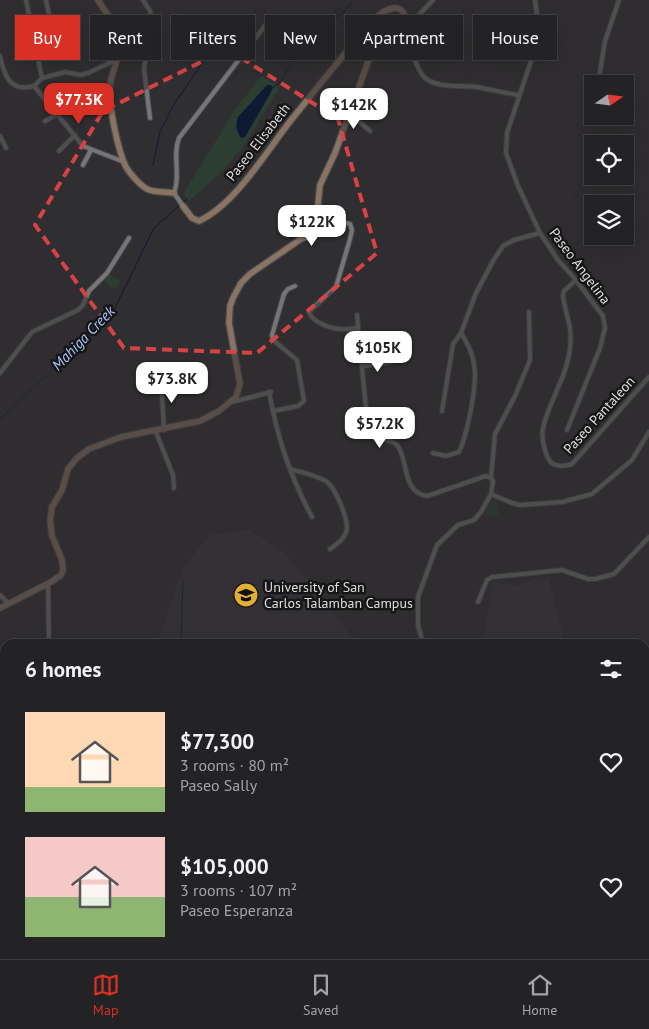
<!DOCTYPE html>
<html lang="en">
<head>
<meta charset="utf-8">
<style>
	:root { --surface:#232224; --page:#2b2a2c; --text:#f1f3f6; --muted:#a3a4a6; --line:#403f41; --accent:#d93025 }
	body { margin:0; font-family:"PT Sans",sans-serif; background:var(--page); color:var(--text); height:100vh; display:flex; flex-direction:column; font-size:19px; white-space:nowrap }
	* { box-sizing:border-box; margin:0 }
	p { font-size:16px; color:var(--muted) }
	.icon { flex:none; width:28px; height:28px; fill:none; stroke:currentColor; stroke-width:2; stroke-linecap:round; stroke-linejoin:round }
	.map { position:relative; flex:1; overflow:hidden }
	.sheet { position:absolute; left:0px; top:639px; width:650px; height:321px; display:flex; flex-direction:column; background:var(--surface); border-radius:15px 15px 0 0; box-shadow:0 5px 20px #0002,0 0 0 1px var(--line) }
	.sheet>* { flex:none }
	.hud { position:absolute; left:15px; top:15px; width:620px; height:45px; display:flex; gap:10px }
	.needle { width:32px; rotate:76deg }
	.buttons { position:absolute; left:584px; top:75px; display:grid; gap:10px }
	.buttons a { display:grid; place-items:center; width:50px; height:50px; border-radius:0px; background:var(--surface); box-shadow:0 5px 20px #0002,0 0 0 1px var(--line); font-size:25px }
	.price { position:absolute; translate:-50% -42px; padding:0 11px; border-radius:10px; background:#fff; color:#222; font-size:16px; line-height:32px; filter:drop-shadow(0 1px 2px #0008) }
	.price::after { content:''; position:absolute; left:50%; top:30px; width:15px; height:11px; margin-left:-8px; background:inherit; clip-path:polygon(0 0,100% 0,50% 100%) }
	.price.on { background:var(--accent); color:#fff }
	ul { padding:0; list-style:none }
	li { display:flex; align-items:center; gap:15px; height:125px; padding:0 25px }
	li span { display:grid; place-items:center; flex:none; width:140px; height:100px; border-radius:0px; color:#555 }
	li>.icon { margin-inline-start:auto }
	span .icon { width:60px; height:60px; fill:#fffc; stroke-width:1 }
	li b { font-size:21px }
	h2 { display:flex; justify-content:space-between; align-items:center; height:60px; padding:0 25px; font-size:21px }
	.tag { padding:0 18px; border-radius:0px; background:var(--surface); box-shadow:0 5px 20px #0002,0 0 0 1px var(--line); font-size:18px; line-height:45px }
	.tag.on { background:var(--accent); color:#fff }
	.tab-bar { display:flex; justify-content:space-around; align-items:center; height:70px; border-top:1px solid var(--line); background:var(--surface); font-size:14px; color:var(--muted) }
	.tab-bar a { display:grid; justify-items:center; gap:2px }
	.tab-bar .on { color:var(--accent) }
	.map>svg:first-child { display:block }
	.built { fill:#39363e }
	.green { fill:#2b3e31 }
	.water { fill:#0e1a34 }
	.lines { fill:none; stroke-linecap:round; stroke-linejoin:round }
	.stream { stroke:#0e1a34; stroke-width:1 }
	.street-casing { stroke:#4b4a4c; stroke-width:6 }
	.secondary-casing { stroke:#4b4a4c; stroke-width:8 }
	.street { stroke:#767577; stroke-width:4 }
	.secondary { stroke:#897464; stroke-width:5.5 }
	.marked { fill:none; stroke:#d74344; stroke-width:4; stroke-dasharray:10 6; stroke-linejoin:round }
	.labels { text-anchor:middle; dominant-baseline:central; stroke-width:5; stroke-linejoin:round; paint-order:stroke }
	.street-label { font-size:14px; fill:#dfdee0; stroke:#171617 }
	.poi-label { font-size:14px; fill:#dfdee0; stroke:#171617; text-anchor:start }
	.water-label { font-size:15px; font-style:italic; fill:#aac6fd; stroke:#171617 }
</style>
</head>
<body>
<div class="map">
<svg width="649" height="959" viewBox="0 0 649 959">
	<rect width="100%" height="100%" fill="#2f2e30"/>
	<g class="built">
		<polygon points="250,530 285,553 358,644 157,644 183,567 210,535"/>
		<polygon points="533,579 549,579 565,644 482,644 489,611 492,582 518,586"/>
		<polygon points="96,955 428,955 387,959 96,959"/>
	</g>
	<g class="green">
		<polygon points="261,76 280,87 247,141 224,170 189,201 183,194 234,111"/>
		<polygon points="109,274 121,282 115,290 104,282"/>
		<polygon points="493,500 497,502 500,518 484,514"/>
	</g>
	<path class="water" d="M267,85H271L273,88L270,94L245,137L241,138C236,130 235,126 238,117Z"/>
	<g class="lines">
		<g class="stream">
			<polyline points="273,88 282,80 286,71 294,61 330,25 335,18 343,13 353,0"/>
			<polyline points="153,165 160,132 174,104 214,46"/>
			<polyline points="0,419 113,312 154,228 187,199"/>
			<polyline points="181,644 183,581"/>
		</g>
		<defs>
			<g id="street">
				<polyline points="26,0 42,78 34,86"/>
				<polyline points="46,0 53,34"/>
				<polyline points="143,0 150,11 152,20 144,69 150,118"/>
				<polyline points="535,0 539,29 537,43 507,133 506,153 518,186 540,233 558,260 576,280 603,316 605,328 600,348 567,430"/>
				<polyline points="403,24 414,20 433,0"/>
				<path d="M397,36C416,44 412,64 424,77C437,89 462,85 477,87C491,90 505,93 519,95"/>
				<path d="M0,56C4,75 10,93 34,86"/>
				<polyline points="42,78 65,72 81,75 88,73 116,60"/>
				<polyline points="598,84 605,41 619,0"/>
				<polyline points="34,86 83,146 124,162"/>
				<polyline points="350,114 370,131"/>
				<polyline points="593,120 594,116"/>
				<polyline points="45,121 72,106"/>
				<polyline points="0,136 6,148"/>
				<polyline points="59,151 75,135"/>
				<polyline points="83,165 91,150"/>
				<path d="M183,206L174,193C181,176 172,155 179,138L270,19"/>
				<path d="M300,240C316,237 333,218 350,224L352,230L350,239L336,287L309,312C312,322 331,329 341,329C346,330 352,328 358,328"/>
				<path d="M576,280L564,291L563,295C565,316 573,325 570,348C567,377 549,401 543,428C541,437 545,459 553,464C559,467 566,466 572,464L649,377"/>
				<path d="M357,315L367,419C374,449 392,434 399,448C408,464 403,492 427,496L486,476L491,478"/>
				<polyline points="360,337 388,334"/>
				<polyline points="363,366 391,362"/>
				<polyline points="0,373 32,332 78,310 83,305 89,291 107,273 129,238"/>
				<polyline points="161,379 164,430"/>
				<path d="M269,392C278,439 289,474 312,517"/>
				<polyline points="232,402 271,392"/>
				<polyline points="273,411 298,406 304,401 297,360 273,340 272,335 284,294 288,289 295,286"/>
				<polyline points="442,411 453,344 461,333 476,293 493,261 503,246 514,240 540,233"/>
				<polyline points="156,432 173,475 174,488"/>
				<path d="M433,453L446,456L459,452C467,435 478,383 474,365C473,353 467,343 461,333"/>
				<path d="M290,469C300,472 319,476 327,482C336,489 347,517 347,528C346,538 337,544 330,549"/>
				<polyline points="491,494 512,503 520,505 562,502 592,494 632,460 649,432"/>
				<polyline points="48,584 49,644"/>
				<polyline points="0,595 9,604"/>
				<polyline points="478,602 487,580 492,577 562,570 588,579 595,579 614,574 649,537"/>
				<polyline points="423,644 418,625 418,597 437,545 458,525 474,520 481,512 491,494 493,481 491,478 495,434 515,396 530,360 529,312"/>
				<polyline points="0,734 5,731"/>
				<polyline points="0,783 5,783"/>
				<polyline points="0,800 5,802"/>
				<polyline points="0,839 5,841"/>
				<polyline points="8,955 8,959"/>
				<polyline points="75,955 75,959"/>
				<polyline points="43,959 43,955"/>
			</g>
			<g id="secondary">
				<path d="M98,0C105,12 118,26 119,40C121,55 112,71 110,85C108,104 118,151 126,167C130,174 140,185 147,189C155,193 165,191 174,193"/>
				<path d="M0,608L51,582L61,575L63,570L62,560L52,536L50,520L52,507L62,490L68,469L77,458L89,449L121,437L200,421L219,411L236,397L240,384L229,323L230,306L233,298L241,283L250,274L298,241L310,230L317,213L320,185L335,153L372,51L381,41L397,36L405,20C404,0 384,9 375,19C346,51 319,85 292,119C267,150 236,204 199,221L192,218L183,206"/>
			</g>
		</defs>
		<use href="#street" class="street-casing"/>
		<use href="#secondary" class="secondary-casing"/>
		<use href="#street" class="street"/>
		<use href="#secondary" class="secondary"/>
	</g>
	<path d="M0 0H649V959H0ZM227,49L338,119L377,253L257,353L124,348L35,225L103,111Z" fill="#2f2e30" fill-opacity=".55" fill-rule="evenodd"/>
	<path class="marked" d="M227,49L338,119L377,253L257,353L124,348L35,225L103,111Z"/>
	<defs>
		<symbol id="university-disc" viewBox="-11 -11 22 22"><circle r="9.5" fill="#e3ae34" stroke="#171617"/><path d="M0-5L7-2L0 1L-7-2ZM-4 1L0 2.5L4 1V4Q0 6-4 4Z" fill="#111"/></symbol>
	</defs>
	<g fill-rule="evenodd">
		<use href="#university-disc" x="232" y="581" width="28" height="28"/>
	</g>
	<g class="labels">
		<g class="street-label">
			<text transform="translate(258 142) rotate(-52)">Paseo Elisabeth</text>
			<text transform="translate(580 266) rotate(53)">Paseo Angelina</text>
			<text transform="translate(599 415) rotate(-48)">Paseo Pantaleon</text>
		</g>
		<g class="poi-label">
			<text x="264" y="587">University of San<tspan x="264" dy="16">Carlos Talamban Campus</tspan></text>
		</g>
		<g class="water-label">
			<text transform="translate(83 338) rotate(-46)">Mahiga Creek</text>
		</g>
	</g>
</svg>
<div class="buttons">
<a><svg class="needle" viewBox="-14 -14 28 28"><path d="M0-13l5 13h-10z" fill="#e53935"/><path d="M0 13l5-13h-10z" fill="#a3a4a6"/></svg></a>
<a><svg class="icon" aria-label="locate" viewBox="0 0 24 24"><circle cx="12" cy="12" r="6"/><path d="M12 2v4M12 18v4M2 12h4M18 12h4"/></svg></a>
<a><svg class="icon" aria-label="layers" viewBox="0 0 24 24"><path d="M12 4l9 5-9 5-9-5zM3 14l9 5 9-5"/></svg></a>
</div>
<b class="price on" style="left:79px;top:125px">$77.3K</b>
<b class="price" style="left:354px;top:130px">$142K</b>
<b class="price" style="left:312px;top:247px">$122K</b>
<b class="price" style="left:378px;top:373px">$105K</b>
<b class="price" style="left:172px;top:404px">$73.8K</b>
<b class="price" style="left:380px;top:449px">$57.2K</b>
<div class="hud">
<a class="tag on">Buy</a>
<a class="tag">Rent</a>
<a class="tag">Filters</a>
<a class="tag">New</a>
<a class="tag">Apartment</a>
<a class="tag">House</a>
</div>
<section class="sheet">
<h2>6 homes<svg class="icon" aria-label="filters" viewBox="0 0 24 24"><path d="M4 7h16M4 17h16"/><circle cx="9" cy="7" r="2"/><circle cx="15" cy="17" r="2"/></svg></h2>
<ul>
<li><span style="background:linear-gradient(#ffd9b3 75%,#8fb573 0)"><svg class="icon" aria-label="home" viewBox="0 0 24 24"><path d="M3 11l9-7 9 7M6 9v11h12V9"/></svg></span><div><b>$77,300</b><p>3 rooms · 80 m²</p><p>Paseo Sally</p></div><svg class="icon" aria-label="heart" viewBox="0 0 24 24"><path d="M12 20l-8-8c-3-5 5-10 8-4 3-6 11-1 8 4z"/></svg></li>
<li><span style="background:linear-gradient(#f6c9c9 60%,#8fb573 0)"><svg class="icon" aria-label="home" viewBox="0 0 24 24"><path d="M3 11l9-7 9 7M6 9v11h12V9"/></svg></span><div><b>$105,000</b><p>3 rooms · 107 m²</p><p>Paseo Esperanza</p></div><svg class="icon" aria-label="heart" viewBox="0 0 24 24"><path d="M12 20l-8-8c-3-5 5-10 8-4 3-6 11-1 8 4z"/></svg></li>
</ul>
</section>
</div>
<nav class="tab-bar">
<a class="on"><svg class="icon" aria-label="map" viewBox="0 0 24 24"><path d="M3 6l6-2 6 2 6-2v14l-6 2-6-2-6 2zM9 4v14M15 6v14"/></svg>Map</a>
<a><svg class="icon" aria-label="saved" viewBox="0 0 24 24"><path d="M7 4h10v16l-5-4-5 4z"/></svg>Saved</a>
<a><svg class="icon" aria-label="home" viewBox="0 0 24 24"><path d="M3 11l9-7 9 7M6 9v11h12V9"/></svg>Home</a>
</nav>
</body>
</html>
